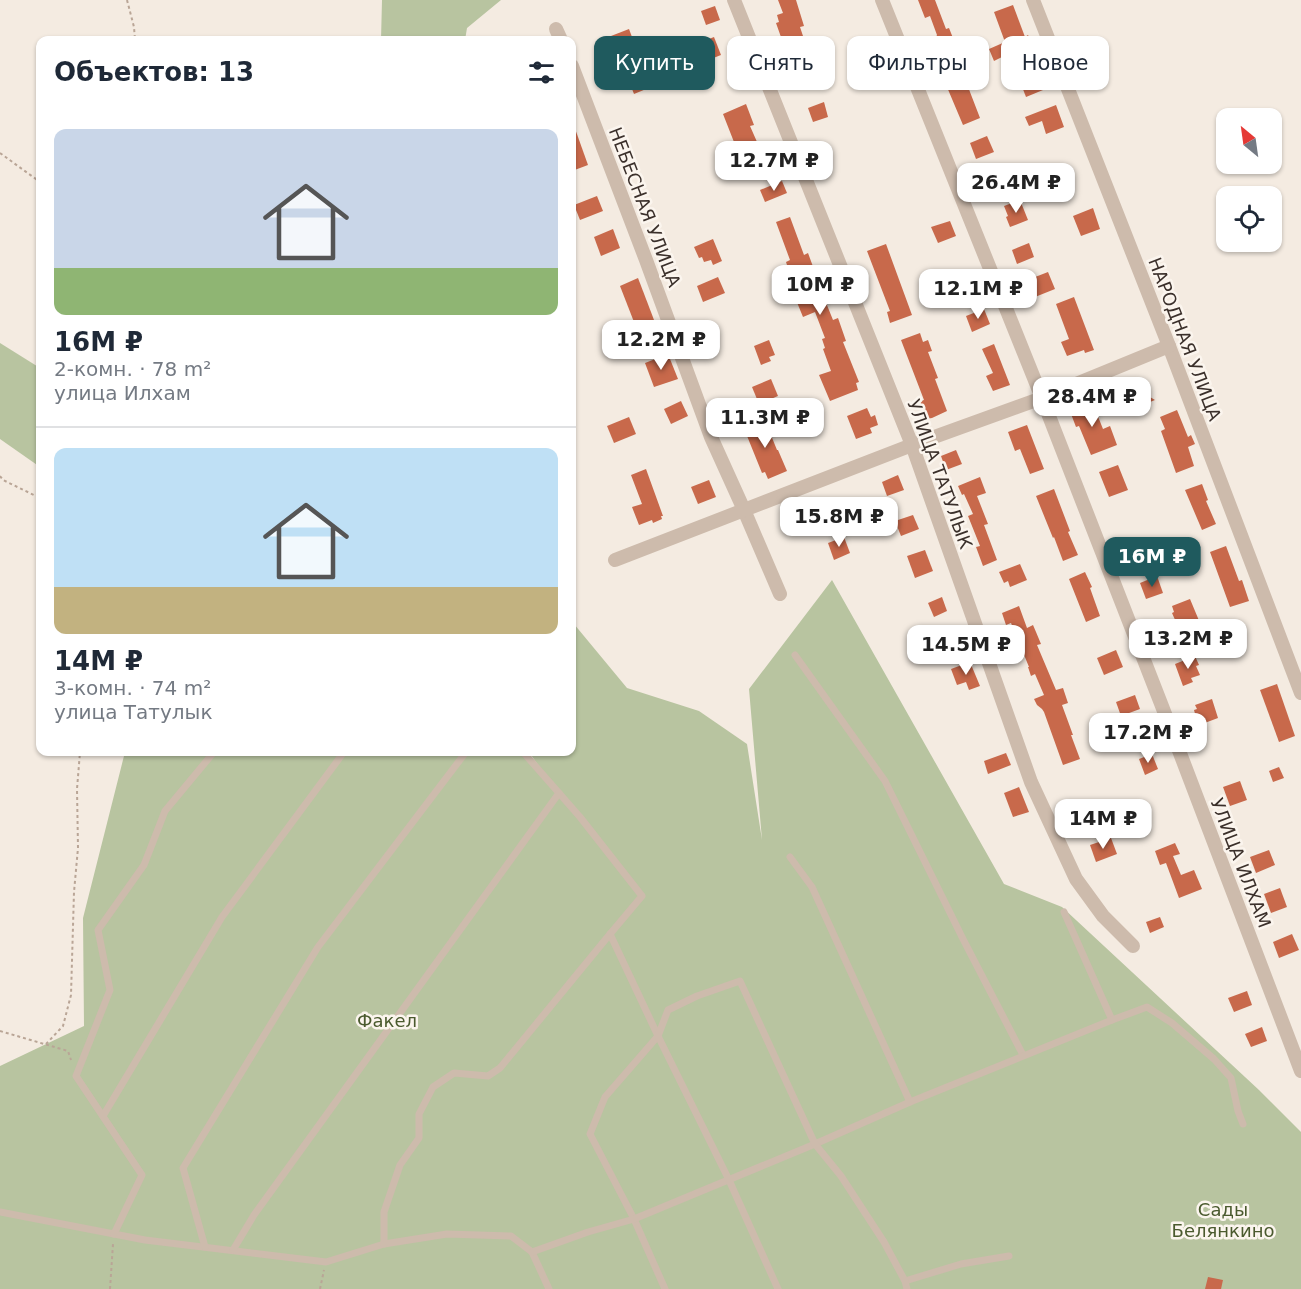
<!DOCTYPE html>
<html lang="ru">
<head>
<meta charset="utf-8">
<style>
	:root { --surface:#fff; --page:#f6f6f7; --text:#1f2937; --muted:#747a83; --line:#e0e1e3; --accent:#1f5a5e }
	body { margin:0; font-family:"DejaVu Sans",sans-serif; background:var(--page); color:var(--text); height:100vh; display:flex; flex-direction:column; font-size:22px; white-space:nowrap }
	* { box-sizing:border-box; margin:0 }
	p { font-size:20px; color:var(--muted) }
	.icon { flex:none; width:33px; height:33px; fill:none; stroke:currentColor; stroke-width:2; stroke-linecap:round; stroke-linejoin:round }
	.map { position:relative; flex:1; overflow:hidden }
	.sheet { position:absolute; left:36px; top:36px; width:540px; height:720px; display:flex; flex-direction:column; background:var(--surface); border-radius:12px; box-shadow:0 2px 4px #0004 }
	.sheet>* { flex:none }
	.banner { position:absolute; left:594px; top:36px; width:570px; height:54px; display:flex; gap:12px }
	.needle { width:39px; rotate:331deg }
	.fabs { position:absolute; left:1216px; top:108px; display:grid; gap:12px }
	.fabs a { display:grid; place-items:center; width:66px; height:66px; border-radius:12px; background:var(--surface); box-shadow:0 2px 4px #0004; font-size:30px }
	.price { position:absolute; translate:-50% -51px; padding:0 14px; border-radius:12px; background:#fff; color:#222; font-size:20px; line-height:39px; filter:drop-shadow(0 2px 3px #0008) }
	.price::after { content:''; position:absolute; left:50%; top:36px; width:18px; height:14px; margin-left:-9px; background:inherit; clip-path:polygon(0 0,100% 0,50% 100%) }
	.price.active { background:var(--accent); color:#fff }
	ul { padding:0; list-style:none }
	li { display:grid; align-content:center; gap:12px; height:318px; padding:0 18px }
	li+li { border-top:2px solid var(--line) }
	li span { display:grid; place-items:center; height:186px; border-radius:12px; color:#555 }
	li>.icon { margin-inline-start:auto }
	span .icon { width:108px; height:108px; fill:#fffc; stroke-width:1 }
	li b { font-size:26px }
	h2 { display:flex; justify-content:space-between; align-items:center; height:72px; padding:0 18px; font-size:26px }
	.pill { padding:0 21px; border-radius:12px; background:var(--surface); box-shadow:0 2px 4px #0004; font-size:21px; line-height:54px }
	.pill.active { background:var(--accent); color:#fff }
	.map>svg:first-child { display:block }
	.green { fill:#b8c4a0 }
	.building { fill:#c8694b }
	.lines { fill:none; stroke-linecap:round; stroke-linejoin:round }
	.path { stroke:#b9a596; stroke-width:2; stroke-dasharray:3 3; stroke-linecap:butt }
	.lane { stroke:#cdbbac; stroke-width:7 }
	.street { stroke:#cdbbac; stroke-width:14 }
	.labels { text-anchor:middle; dominant-baseline:central; stroke-width:5; stroke-linejoin:round; paint-order:stroke }
	.street-label { font-size:18px; fill:#3b302b; stroke:#fbf5ee }
	.park-label { font-size:18px; fill:#4a5a2e; stroke:#fbf5ee }
</style>
</head>
<body>
<div class="map">
<svg width="1301" height="1289" viewBox="0 0 1301 1289">
	<rect width="100%" height="100%" fill="#f4ebe1"/>
	<g class="green">
		<polygon points="382,0 501,0 467,28 465,40 381,40"/>
		<polygon points="0,343 40,368 40,467 0,439"/>
		<polygon points="832,580 1004,884 1062,907 1259,1090 1301,1132 1301,1289 0,1289 0,1066 84,1026 83,918 125,752 520,752 554,788 529,752 572,752 572,616 574,624 627,688 699,711 747,744 762,840 749,689"/>
	</g>
	<g class="building">
		<polygon points="778,0 796,0 804,26 800,27 808,51 806,51 807,54 805,55 814,83 799,88 776,23 779,22 777,15 783,13"/>
		<polygon points="918,0 935,0 946,29 949,28 957,48 955,53 980,118 963,125 944,80 948,79 942,65 945,64 938,49 932,45 937,35 930,16 925,18"/>
		<polygon points="1013,5 1025,37 1028,35 1035,50 1019,57 1016,50 994,61 989,49 1005,42 994,12"/>
		<polygon points="715,6 720,20 706,25 701,11"/>
		<polygon points="629,29 651,87 634,94 611,36"/>
		<polygon points="714,37 721,55 703,62 696,44"/>
		<polygon points="882,40 888,57 870,63 865,46"/>
		<polygon points="1036,72 1043,90 1026,97 1019,79"/>
		<polygon points="824,102 828,117 813,122 808,108"/>
		<polygon points="746,104 754,125 750,126 761,151 758,152 760,157 743,165 723,114"/>
		<polygon points="1056,105 1064,127 1046,134 1042,121 1029,126 1025,117"/>
		<polygon points="573,123 588,165 572,171 572,124"/>
		<polygon points="987,136 994,152 976,159 970,143"/>
		<polygon points="782,181 787,193 765,202 760,190"/>
		<polygon points="597,196 603,211 580,220 574,205"/>
		<polygon points="1020,200 1028,220 1010,227 1006,217 1008,216 1004,206"/>
		<polygon points="1093,208 1100,229 1081,236 1073,216"/>
		<polygon points="790,217 804,255 808,253 815,272 814,273 833,320 838,318 846,341 843,342 859,382 856,383 858,390 830,401 819,375 831,371 823,349 825,348 822,339 825,338 815,312 803,317 794,295 801,293 794,273 790,274 786,262 790,260 776,222"/>
		<polygon points="950,221 956,236 938,243 931,227"/>
		<polygon points="613,229 620,248 601,256 594,237"/>
		<polygon points="713,239 722,261 713,265 711,260 704,262 702,257 699,258 694,247"/>
		<polygon points="1029,243 1034,257 1017,264 1012,250"/>
		<polygon points="886,244 912,315 890,323 887,312 890,311 867,251"/>
		<polygon points="1048,272 1055,289 1030,299 1025,285 1032,282 1030,279"/>
		<polygon points="718,277 725,293 703,302 697,286"/>
		<polygon points="638,278 659,333 641,340 620,286"/>
		<polygon points="1074,297 1094,350 1085,353 1084,350 1067,356 1061,342 1069,339 1056,304"/>
		<polygon points="984,309 990,324 972,332 966,316"/>
		<polygon points="920,333 923,342 928,340 932,351 928,352 938,378 935,379 947,411 932,418 926,419 920,401 924,400 901,340"/>
		<polygon points="769,340 775,355 769,357 771,361 761,365 754,346"/>
		<polygon points="994,344 1010,385 993,391 986,376 993,373 982,349"/>
		<polygon points="668,354 678,379 654,387 645,363"/>
		<polygon points="771,379 778,396 759,404 752,387"/>
		<polygon points="1139,379 1141,385 1148,382 1145,394 1155,400 1130,410 1120,386"/>
		<polygon points="1086,399 1090,411 1095,409 1103,429 1110,426 1117,445 1091,455 1079,426 1076,427 1068,406"/>
		<polygon points="681,401 688,416 671,424 664,409"/>
		<polygon points="867,408 871,417 875,415 878,425 870,428 872,433 856,439 847,416"/>
		<polygon points="1177,410 1188,437 1191,435 1195,444 1188,447 1194,466 1176,473 1161,431 1165,429 1160,417"/>
		<polygon points="629,417 636,434 614,443 607,426"/>
		<polygon points="764,418 777,450 778,450 787,471 768,479 765,472 762,473 743,426"/>
		<polygon points="1027,425 1044,469 1030,474 1020,449 1015,451 1008,432"/>
		<polygon points="956,450 962,464 946,470 941,456"/>
		<polygon points="1118,465 1128,490 1109,497 1099,472"/>
		<polygon points="646,469 663,516 661,516 662,519 653,523 652,520 639,525 632,507 642,504 631,475"/>
		<polygon points="898,475 904,490 887,496 882,482"/>
		<polygon points="980,477 986,493 977,496 988,524 984,525 997,560 983,566 976,547 980,546 968,516 973,514 964,494 962,495 958,486"/>
		<polygon points="709,480 716,497 698,504 691,487"/>
		<polygon points="1202,484 1208,500 1206,501 1216,524 1202,530 1185,490"/>
		<polygon points="1054,489 1070,531 1068,532 1078,555 1063,561 1054,537 1053,538 1036,496"/>
		<polygon points="825,500 826,503 832,501 839,518 822,525 814,505"/>
		<polygon points="913,515 919,529 901,536 895,521"/>
		<polygon points="844,537 850,553 834,560 828,543"/>
		<polygon points="1143,540 1149,555 1134,561 1128,546"/>
		<polygon points="1226,546 1239,581 1242,580 1249,601 1230,607 1210,552"/>
		<polygon points="925,550 933,571 915,578 907,556"/>
		<polygon points="1020,564 1027,580 1010,587 1008,581 1004,583 999,572"/>
		<polygon points="1085,572 1092,587 1090,588 1100,616 1086,622 1069,579"/>
		<polygon points="1157,576 1163,593 1146,599 1140,583"/>
		<polygon points="942,597 947,611 934,617 928,603"/>
		<polygon points="1190,599 1200,623 1184,629 1180,620 1176,622 1172,613 1174,612 1172,606"/>
		<polygon points="1019,606 1027,628 1033,625 1036,632 1041,644 1037,645 1056,690 1063,688 1068,703 1062,705 1073,735 1071,735 1080,759 1063,765 1044,712 1042,709 1037,705 1034,699 1044,695 1035,674 1031,676 1028,667 1029,667 1011,623 1006,625 1002,613"/>
		<polygon points="1233,621 1236,630 1221,636 1217,627"/>
		<polygon points="1116,650 1123,667 1104,675 1097,658"/>
		<polygon points="1195,656 1199,665 1196,666 1200,675 1191,678 1193,682 1183,686 1175,664"/>
		<polygon points="970,662 980,686 969,690 966,682 957,685 951,669"/>
		<polygon points="1277,684 1295,736 1279,742 1260,690"/>
		<polygon points="1135,695 1140,709 1121,716 1116,702"/>
		<polygon points="1212,699 1218,718 1202,724 1201,720 1197,721 1194,710 1197,709 1195,705"/>
		<polygon points="1006,753 1011,765 988,774 984,761"/>
		<polygon points="1152,754 1158,769 1145,775 1139,759"/>
		<polygon points="1279,767 1284,778 1273,782 1269,771"/>
		<polygon points="1240,781 1247,800 1230,806 1223,787"/>
		<polygon points="1019,787 1029,812 1013,817 1004,793"/>
		<polygon points="1108,799 1115,817 1100,822 1093,805"/>
		<polygon points="1111,838 1117,854 1096,862 1090,845"/>
		<polygon points="1175,843 1180,854 1173,856 1181,875 1194,870 1202,889 1179,898 1166,863 1160,865 1155,851"/>
		<polygon points="1269,850 1275,865 1256,873 1250,857"/>
		<polygon points="1280,888 1287,907 1271,913 1264,894"/>
		<polygon points="1160,917 1164,927 1150,933 1146,922"/>
		<polygon points="1292,934 1299,950 1279,958 1273,942"/>
		<polygon points="1247,991 1252,1005 1234,1012 1228,998"/>
		<polygon points="1262,1027 1267,1041 1251,1047 1245,1034"/>
		<polygon points="1208,1277 1223,1280 1221,1289 1205,1289"/>
	</g>
	<g class="lines">
		<g class="path">
			<polyline points="127,0 134,27 135,40"/>
			<polyline points="0,153 40,182"/>
			<polyline points="0,476 3,480 40,498"/>
			<polyline points="0,1031 68,1051 71,1060"/>
			<polyline points="46,1044 63,1026 71,995 74,892 78,848 77,789 80,752"/>
			<polyline points="110,1289 113,1244"/>
			<polyline points="320,1289 324,1270"/>
		</g>
		<g class="lane">
			<polyline points="795,655 885,781 963,939 1023,1055"/>
			<polyline points="523,752 580,817 642,896 610,934 658,1036 605,1097 590,1134 634,1219 665,1289"/>
			<polyline points="790,857 812,887 910,1102"/>
			<polyline points="1064,912 1112,1020"/>
			<polyline points="103,1116 222,917 344,752"/>
			<polyline points="0,1212 145,1240 326,1262 384,1244 447,1234 511,1236 532,1252 549,1289"/>
			<polyline points="114,1234 142,1175 76,1076 110,990 98,930 144,865 165,811 214,752"/>
			<polyline points="384,1244 384,1212 400,1165 419,1138 419,1114 433,1087 454,1073 488,1076 500,1068 610,934"/>
			<polyline points="205,1247 183,1168 318,947 466,752"/>
			<polyline points="233,1250 254,1215 559,793"/>
			<polyline points="532,1252 588,1232 634,1219 815,1144 910,1102 1112,1020 1147,1007 1172,1023 1214,1059 1231,1078 1238,1111 1243,1124"/>
			<polyline points="905,1281 961,1264 1009,1256"/>
			<polyline points="778,1289 729,1180 658,1036 668,1010 697,996 740,981 815,1144 841,1176 884,1242 905,1281 907,1289"/>
		</g>
		<g class="street">
			<polyline points="734,0 912,445 1031,782 1076,879 1103,916 1133,946"/>
			<polyline points="882,0 1042,398 1167,719 1301,1071"/>
			<polyline points="1033,0 1169,346 1301,693"/>
			<polyline points="556,29 561,40"/>
			<polyline points="572,66 646,260 711,437 744,510 780,594"/>
			<polyline points="615,560 912,445 1042,398 1169,346"/>
		</g>
	</g>
	<g class="labels">
		<g class="street-label">
			<text transform="translate(645 207) rotate(69)">НЕБЕСНАЯ УЛИЦА</text>
			<text transform="translate(1185 339) rotate(69)">НАРОДНАЯ УЛИЦА</text>
			<text transform="translate(940 474) rotate(70)">УЛИЦА ТАТУЛЫК</text>
			<text transform="translate(1241 863) rotate(69)">УЛИЦА ИЛХАМ</text>
		</g>
		<g class="park-label">
			<text x="387" y="1020">Факел</text>
			<text x="1223" y="1209">Сады<tspan x="1223" dy="21">Белянкино</tspan></text>
		</g>
	</g>
</svg>
<div class="fabs">
<a><svg class="needle" viewBox="-14 -14 28 28"><path d="M0-13l5 13h-10z" fill="#e53935"/><path d="M0 13l5-13h-10z" fill="#747a83"/></svg></a>
<a><svg class="icon" aria-label="locate" viewBox="0 0 24 24"><circle cx="12" cy="12" r="6"/><path d="M12 2v4M12 18v4M2 12h4M18 12h4"/></svg></a>
</div>
<b class="price" style="left:774px;top:192px">12.7M ₽</b>
<b class="price" style="left:1016px;top:214px">26.4M ₽</b>
<b class="price" style="left:820px;top:316px">10M ₽</b>
<b class="price" style="left:978px;top:320px">12.1M ₽</b>
<b class="price" style="left:661px;top:371px">12.2M ₽</b>
<b class="price" style="left:1092px;top:428px">28.4M ₽</b>
<b class="price" style="left:765px;top:449px">11.3M ₽</b>
<b class="price" style="left:839px;top:548px">15.8M ₽</b>
<b class="price active" style="left:1152px;top:588px">16M ₽</b>
<b class="price" style="left:1188px;top:670px">13.2M ₽</b>
<b class="price" style="left:966px;top:676px">14.5M ₽</b>
<b class="price" style="left:1148px;top:764px">17.2M ₽</b>
<b class="price" style="left:1103px;top:850px">14M ₽</b>
<div class="banner">
<a class="pill active">Купить</a>
<a class="pill">Снять</a>
<a class="pill">Фильтры</a>
<a class="pill">Новое</a>
</div>
<section class="sheet">
<h2>Объектов: 13<svg class="icon" aria-label="filters" viewBox="0 0 24 24"><path d="M4 7h16M4 17h16"/><circle cx="9" cy="7" r="2"/><circle cx="15" cy="17" r="2"/></svg></h2>
<ul>
<li><span style="background:linear-gradient(#c9d6e8 75%,#8fb573 0)"><svg class="icon" aria-label="home" viewBox="0 0 24 24"><path d="M3 11l9-7 9 7M6 9v11h12V9"/></svg></span><div><b>16M ₽</b><p>2-комн. · 78 m²</p><p>улица Илхам</p></div></li>
<li><span style="background:linear-gradient(#bfe0f5 75%,#c2b280 0)"><svg class="icon" aria-label="home" viewBox="0 0 24 24"><path d="M3 11l9-7 9 7M6 9v11h12V9"/></svg></span><div><b>14M ₽</b><p>3-комн. · 74 m²</p><p>улица Татулык</p></div></li>
</ul>
</section>
</div>
</body>
</html>
